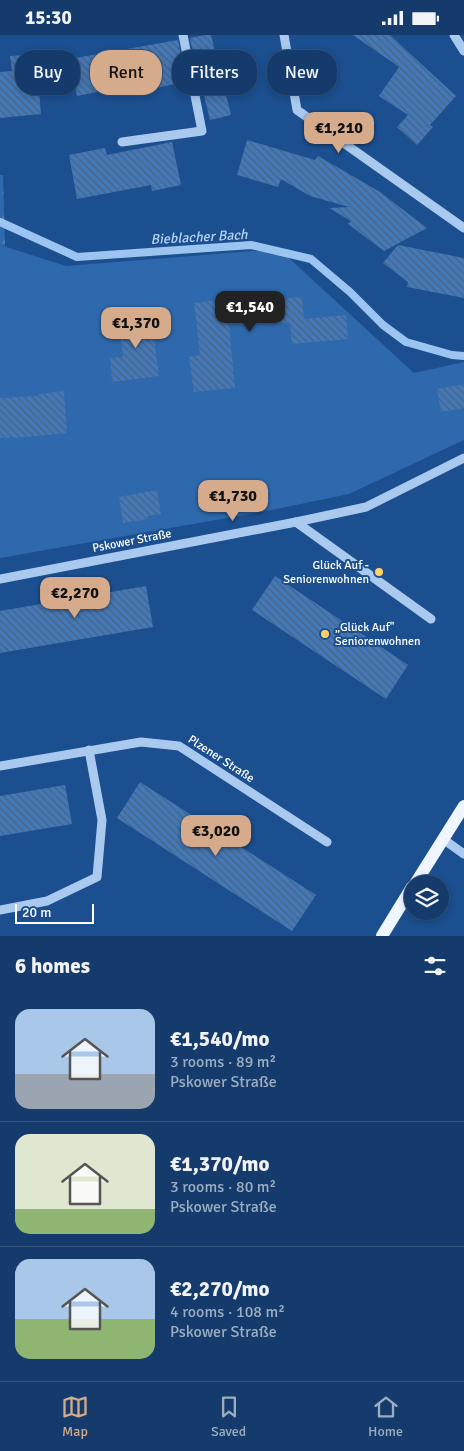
<!DOCTYPE html>
<html lang="en">
<head>
<meta charset="utf-8">
<style>
	:root { --surface:#143b6b; --page:#1d4271; --text:#f1f3f6; --muted:#9dadc1; --line:#33557e; --accent:#d6ab8b }
	body { margin:0; font-family:Signika,sans-serif; background:var(--page); color:var(--text); height:100vh; display:flex; flex-direction:column; font-size:19px; white-space:nowrap }
	* { box-sizing:border-box; margin:0 }
	p { font-size:16px; color:var(--muted) }
	.icon { flex:none; width:28px; height:28px; fill:none; stroke:currentColor; stroke-width:2; stroke-linecap:round; stroke-linejoin:round }
	.map { position:relative; height:901px; overflow:hidden }
	.sheet { display:flex; flex-direction:column; background:var(--surface); flex:1 }
	.sheet>* { flex:none }
	.hud { position:absolute; left:15px; top:15px; width:435px; height:45px; display:flex; gap:10px }
	.tools { position:absolute; left:404px; top:840px; display:grid; gap:10px }
	.tools a { display:grid; place-items:center; width:45px; height:45px; border-radius:50%; background:var(--surface); box-shadow:0 2px 8px #0003,0 0 0 1px var(--line); font-size:25px }
	.scale { position:absolute; left:15px; bottom:12px; width:79px; box-sizing:border-box; padding-left:5px; border:2px solid #fff; border-top:0; font-size:14px; line-height:18px; white-space:nowrap; color:#fff; -webkit-text-stroke:4px #1b4f8f; paint-order:stroke }
	.price { position:absolute; translate:-50% -42px; padding:0 11px; border-radius:10px; background:var(--accent); color:#111; font-size:16px; line-height:32px; filter:drop-shadow(0 1px 2px #0008) }
	.price::after { content:''; position:absolute; left:50%; top:30px; width:15px; height:11px; margin-left:-8px; background:inherit; clip-path:polygon(0 0,100% 0,50% 100%) }
	.price.selected { background:#222; color:#fff }
	ul { padding:0; list-style:none }
	li { display:flex; align-items:center; gap:15px; height:125px; padding:0 15px }
	li+li { border-top:1px solid var(--line) }
	li span { display:grid; place-items:center; flex:none; width:140px; height:100px; border-radius:15px; color:#555 }
	li>.icon { margin-inline-start:auto }
	span .icon { width:60px; height:60px; fill:#fffc; stroke-width:1 }
	li b { font-size:21px }
	h2 { display:flex; justify-content:space-between; align-items:center; height:60px; padding:0 15px; font-size:21px }
	.chip { padding:0 18px; border-radius:20px; background:var(--surface); box-shadow:0 2px 8px #0003,0 0 0 1px var(--line); font-size:18px; line-height:45px }
	.chip.selected { background:var(--accent); color:#111 }
	.status { display:flex; justify-content:space-between; align-items:center; height:35px; padding:0 25px; background:var(--surface); direction:ltr }
	.status svg { height:14px; fill:currentColor }
	.tab-bar { display:flex; justify-content:space-around; align-items:center; height:70px; border-top:1px solid var(--line); background:var(--surface); font-size:14px; color:var(--muted) }
	.tab-bar a { display:grid; justify-items:center; gap:2px }
	.tab-bar .selected { color:var(--accent) }
	.map>svg:first-child { display:block }
	.forest { fill:url(#forest-firs) }
	.green { fill:#2e69ad }
	.lines { fill:none; stroke-linecap:round; stroke-linejoin:round }
	.stream { stroke:#9cc4f0; stroke-width:8 }
	.building { fill:url(#building-back-hatch) }
	.minor { stroke:#a9c9ee; stroke-width:9 }
	.major { stroke:#f0f6ff; stroke-width:12 }
	.poi-dot { fill:#ffd166; stroke:#1b4f8f; stroke-width:2 }
	.labels { text-anchor:middle; dominant-baseline:central; stroke-width:4; stroke-linejoin:round; paint-order:stroke }
	.street-label { font-size:12px; fill:#fff; stroke:#1b4f8f }
	.poi-label { font-size:12px; fill:#fff; stroke:#1b4f8f; text-anchor:end }
	.water-label { font-size:14px; font-style:italic; fill:#b5d3f5; stroke:#1b4f8f }
</style>
</head>
<body>
<div class="status"><b>15:30</b><svg viewBox="0 0 49 12"><path d="M0 12V9h3v3zM5 12V6h3v6zM10 12V3h3v9zM15 12V0h3v12zM26 1h20v11H26zM47 4h2v5h-2z"/></svg></div>
<div class="map">
<svg width="464" height="901" viewBox="0 0 464 901">
	<defs>
		<pattern id="forest-firs" width="22" height="20" patternUnits="userSpaceOnUse" patternTransform="scale(1.25)"><rect width="22" height="20" fill="#2e69ad"/><path d="M5 1l3.5 6h-7zM16 11l3.5 6h-7z" fill="#4d80b9"/></pattern>
		<pattern id="building-back-hatch" width="6" height="6" patternUnits="userSpaceOnUse" patternTransform="scale(1.25)"><rect width="6" height="6" fill="#4478b7"/><path d="M-1 5l2 2M0 0l6 6M5-1l2 2" fill="none" stroke="#486282"/></pattern>
	</defs>
	<rect width="100%" height="100%" fill="#1b4f8f"/>
	<polygon class="forest" points="0,140 3,140 5,211 0,210"/>
	<polygon class="green" points="0,210 66,231 279,214 414,338 464,327 464,405 349,459 267,476 0,523"/>
	<g class="lines">
		<polyline class="stream" points="0,187 77,222 251,210 311,224 350,257 383,290 406,307 452,320 464,321"/>
	</g>
	<g class="building">
		<polygon points="205,0 211,0 231,80 210,85 200,44 198,44 190,3"/>
		<polygon points="353,0 390,0 456,61 430,90 433,92 417,110 397,92 408,80 379,61 399,32"/>
		<polygon points="178,5 186,47 145,55 143,48 77,61 70,24"/>
		<polygon points="36,19 41,79 0,83 0,37 12,36 10,21"/>
		<polygon points="247,105 315,125 318,121 380,157 427,193 384,216 348,189 351,186 329,173 349,172 310,161 281,144 278,152 237,140"/>
		<polygon points="172,107 181,150 152,156 151,150 77,164 69,120 105,113 107,120"/>
		<polygon points="398,210 464,223 464,263 407,252 408,247 383,228"/>
		<polygon points="270,259 270,265 302,262 304,284 346,280 348,304 292,309 290,288 229,289 235,353 194,357 189,322 200,320 194,268"/>
		<polygon points="151,277 159,341 112,347 110,323 123,322 118,281"/>
		<polygon points="464,349 464,373 441,377 437,354"/>
		<polygon points="64,356 67,398 14,403 14,402 0,403 0,363 39,361 39,359"/>
		<polygon points="157,455 161,479 147,481 148,484 123,488 119,462"/>
		<polygon points="275,541 408,630 386,664 252,575"/>
		<polygon points="146,551 153,592 0,618 0,576"/>
		<polygon points="140,747 316,860 292,896 117,783"/>
		<polygon points="65,750 72,789 0,801 0,761"/>
	</g>
	<g class="lines">
		<g class="minor">
			<polyline points="284,0 297,75 464,193"/>
			<polyline points="454,0 464,16"/>
			<polyline points="122,107 202,96 183,0"/>
			<polyline points="296,487 431,584"/>
			<polyline points="0,544 296,487 366,472 464,423"/>
			<polyline points="0,731 141,707 179,711 327,807"/>
			<polyline points="443,804 464,819"/>
			<polyline points="0,875 47,866 97,842 102,785 89,715"/>
		</g>
		<g class="major">
			<polyline points="415,849 464,771"/>
			<polyline points="382,901 412,852"/>
		</g>
	</g>
	<g class="poi-dot">
		<circle cx="379" cy="537" r="5"/>
		<circle cx="325" cy="599" r="5"/>
	</g>
	<g class="labels">
		<g class="street-label">
			<text transform="translate(132 506) rotate(-11)">Pskower Straße</text>
			<text transform="translate(221 724) rotate(33)">Plzener Straße</text>
		</g>
		<g class="poi-label">
			<text x="369" y="530">Glück Auf -<tspan x="369" dy="14">Seniorenwohnen</tspan></text>
			<text x="335" y="592" text-anchor="start">„Glück Auf"<tspan x="335" dy="14">Seniorenwohnen</tspan></text>
		</g>
		<g class="water-label">
			<text transform="translate(199 202) rotate(-3)">Bieblacher Bach</text>
		</g>
	</g>
</svg>
<div class="tools">
<a><svg class="icon" aria-label="layers" viewBox="0 0 24 24"><path d="M12 4l9 5-9 5-9-5zM3 14l9 5 9-5"/></svg></a>
</div>
<div class="scale">20 m</div>
<b class="price" style="left:339px;top:119px">€1,210</b>
<b class="price selected" style="left:250px;top:298px">€1,540</b>
<b class="price" style="left:136px;top:314px">€1,370</b>
<b class="price" style="left:233px;top:487px">€1,730</b>
<b class="price" style="left:75px;top:584px">€2,270</b>
<b class="price" style="left:216px;top:822px">€3,020</b>
<div class="hud">
<a class="chip">Buy</a>
<a class="chip selected">Rent</a>
<a class="chip">Filters</a>
<a class="chip">New</a>
</div>
</div>
<section class="sheet">
<h2>6 homes<svg class="icon" aria-label="filters" viewBox="0 0 24 24"><path d="M4 7h16M4 17h16"/><circle cx="9" cy="7" r="2"/><circle cx="15" cy="17" r="2"/></svg></h2>
<ul>
<li><span style="background:linear-gradient(#a9c7e8 65%,#9aa5b1 0)"><svg class="icon" aria-label="home" viewBox="0 0 24 24"><path d="M3 11l9-7 9 7M6 9v11h12V9"/></svg></span><div><b>€1,540/mo</b><p>3 rooms · 89 m²</p><p>Pskower Straße</p></div></li>
<li><span style="background:linear-gradient(#dfe7d0 75%,#8fb573 0)"><svg class="icon" aria-label="home" viewBox="0 0 24 24"><path d="M3 11l9-7 9 7M6 9v11h12V9"/></svg></span><div><b>€1,370/mo</b><p>3 rooms · 80 m²</p><p>Pskower Straße</p></div></li>
<li><span style="background:linear-gradient(#a9c7e8 60%,#8fb573 0)"><svg class="icon" aria-label="home" viewBox="0 0 24 24"><path d="M3 11l9-7 9 7M6 9v11h12V9"/></svg></span><div><b>€2,270/mo</b><p>4 rooms · 108 m²</p><p>Pskower Straße</p></div></li>
</ul>
</section>
<nav class="tab-bar">
<a class="selected"><svg class="icon" aria-label="map" viewBox="0 0 24 24"><path d="M3 6l6-2 6 2 6-2v14l-6 2-6-2-6 2zM9 4v14M15 6v14"/></svg>Map</a>
<a><svg class="icon" aria-label="saved" viewBox="0 0 24 24"><path d="M7 4h10v16l-5-4-5 4z"/></svg>Saved</a>
<a><svg class="icon" aria-label="home" viewBox="0 0 24 24"><path d="M3 11l9-7 9 7M6 9v11h12V9"/></svg>Home</a>
</nav>
</body>
</html>
